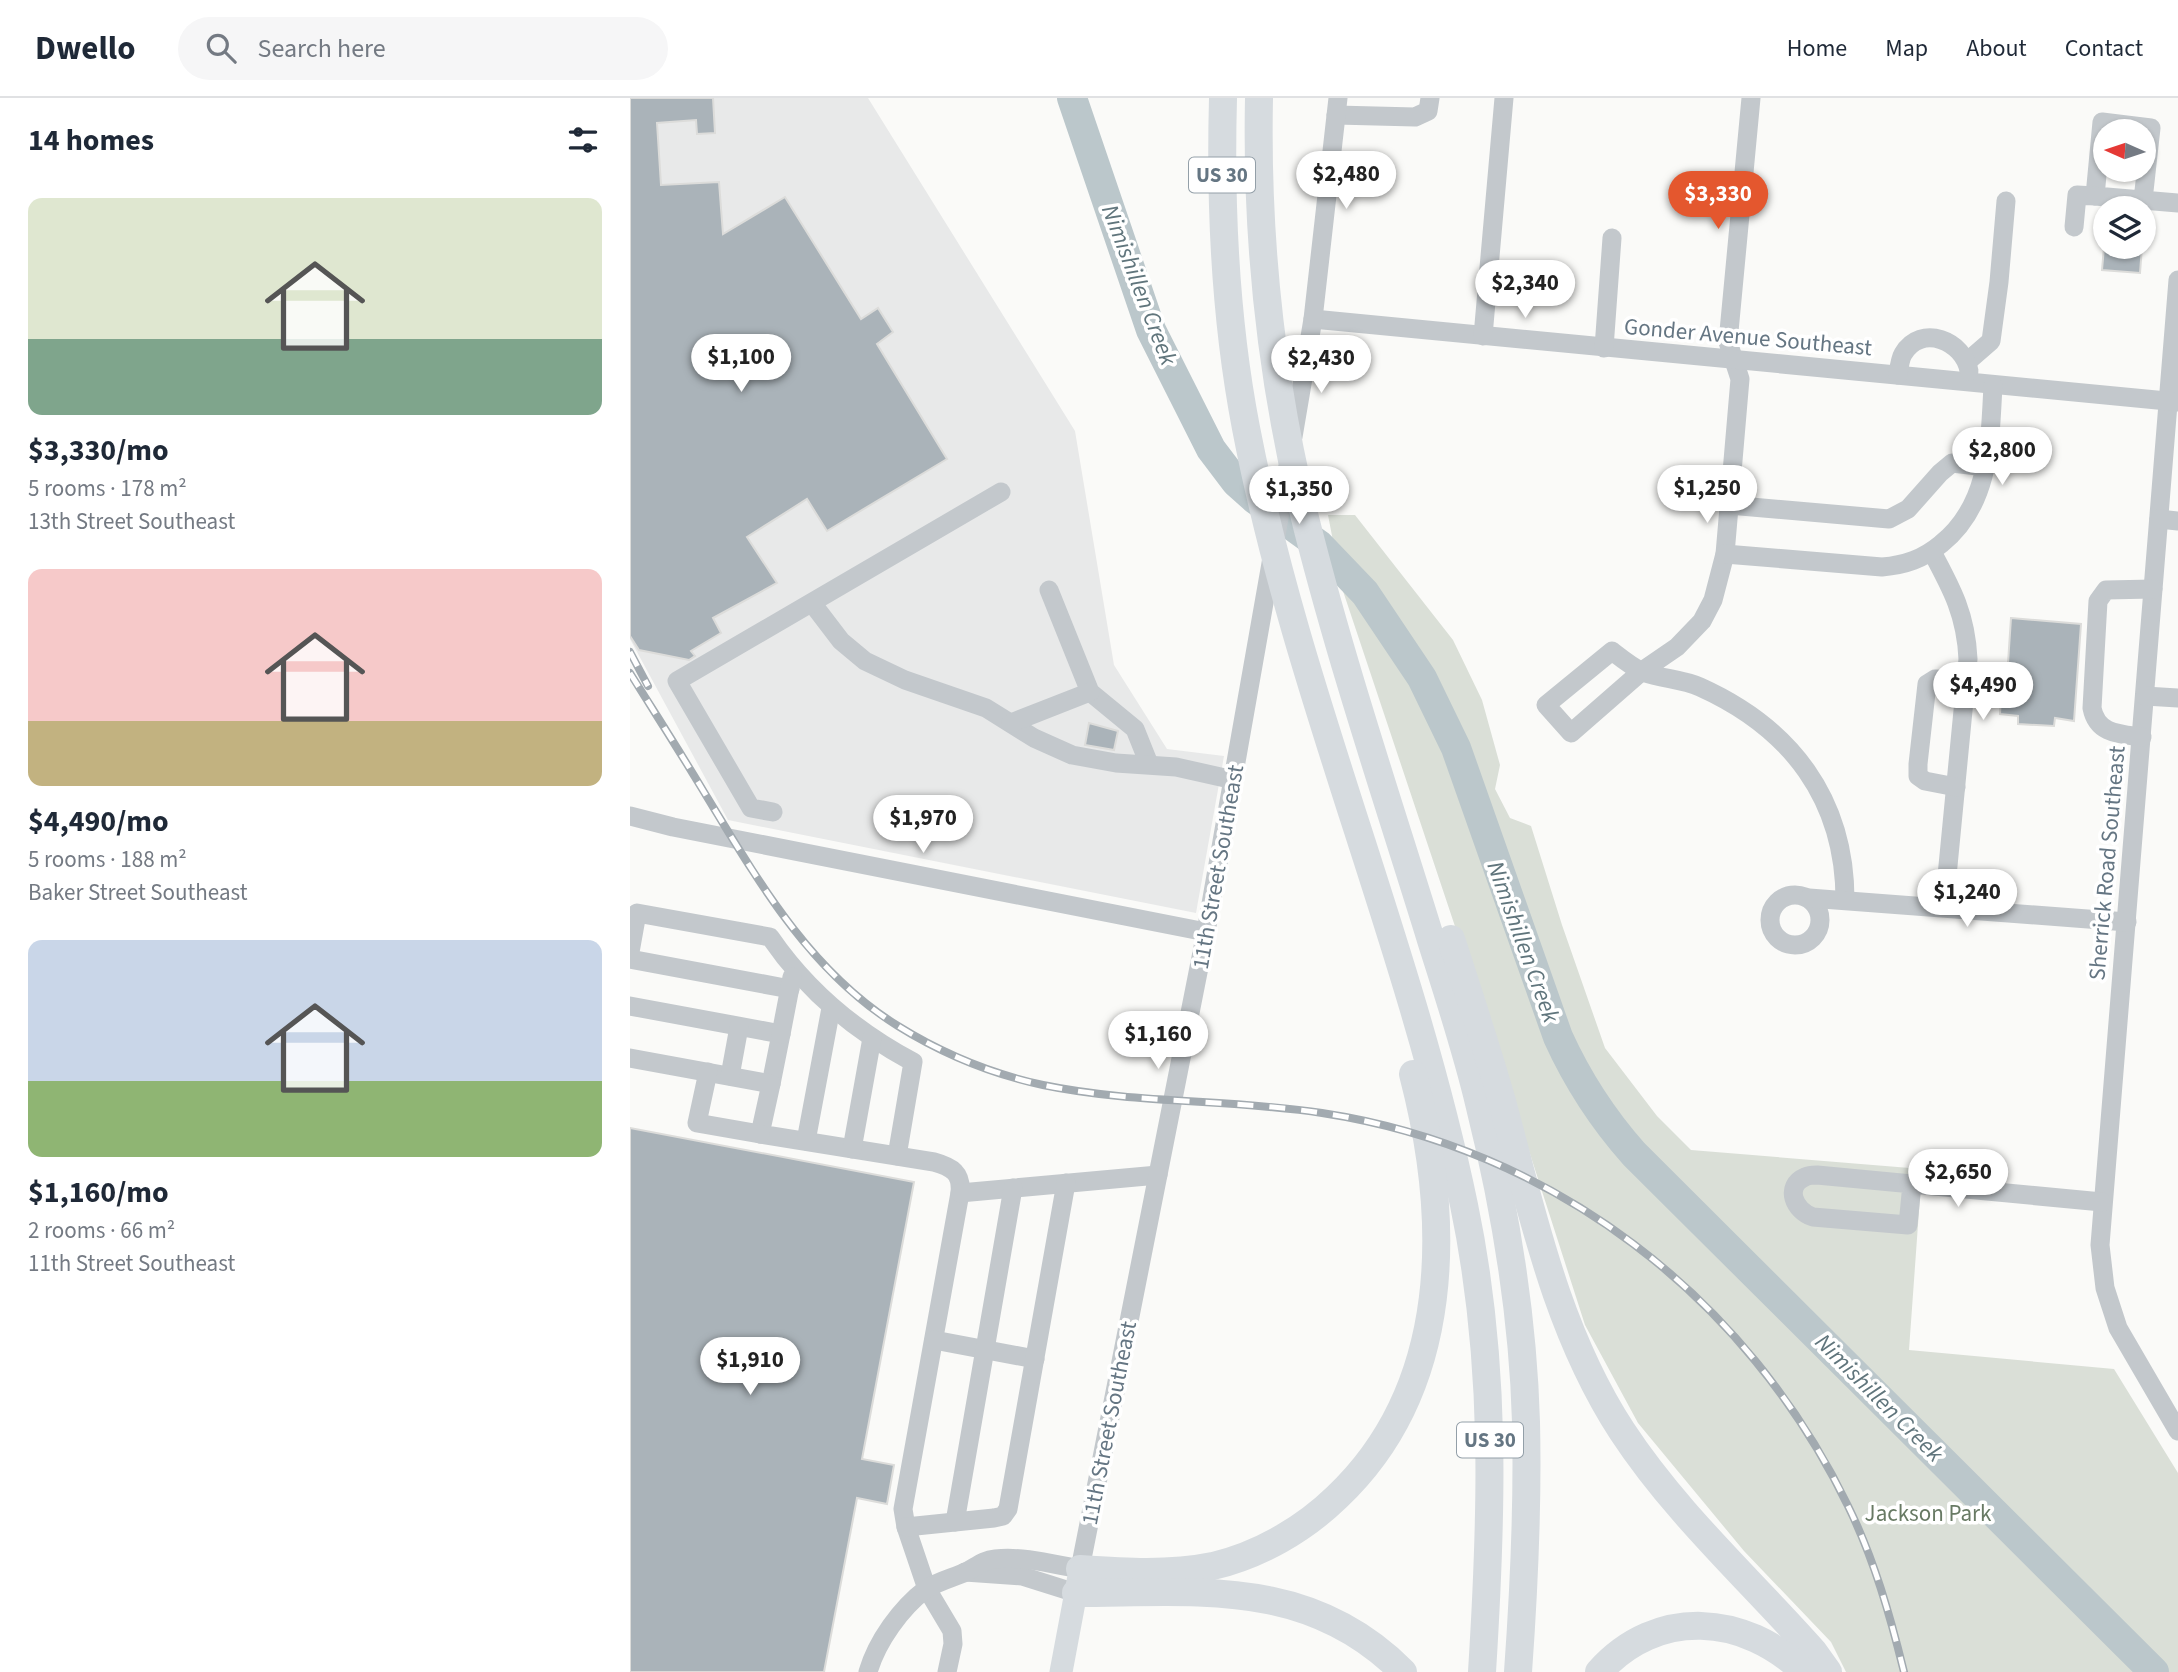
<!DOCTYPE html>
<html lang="en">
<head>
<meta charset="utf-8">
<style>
	:root { --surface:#fff; --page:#f6f6f7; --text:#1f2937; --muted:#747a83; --line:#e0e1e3; --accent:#e4572e }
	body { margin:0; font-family:"Source Sans 3",sans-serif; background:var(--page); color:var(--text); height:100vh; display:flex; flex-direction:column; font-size:26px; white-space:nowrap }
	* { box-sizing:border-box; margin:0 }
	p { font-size:23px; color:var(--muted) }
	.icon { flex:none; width:38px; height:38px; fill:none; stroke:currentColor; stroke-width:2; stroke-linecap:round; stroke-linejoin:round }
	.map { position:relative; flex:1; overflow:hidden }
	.sheet { display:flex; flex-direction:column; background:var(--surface); width:630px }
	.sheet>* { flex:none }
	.needle { width:46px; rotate:273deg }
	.controls { position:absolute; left:1463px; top:21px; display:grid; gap:14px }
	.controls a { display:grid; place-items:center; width:63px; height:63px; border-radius:50%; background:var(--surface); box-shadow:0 2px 5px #0004; font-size:35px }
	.price { position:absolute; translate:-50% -60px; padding:0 16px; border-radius:24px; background:#fff; color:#222; font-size:23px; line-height:46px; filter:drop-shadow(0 2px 4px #0008) }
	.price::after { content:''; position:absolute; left:50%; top:42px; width:21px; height:16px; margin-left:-10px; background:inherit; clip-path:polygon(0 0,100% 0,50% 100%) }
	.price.current { background:var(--accent); color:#fff }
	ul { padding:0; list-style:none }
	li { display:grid; align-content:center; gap:14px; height:371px; padding:0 28px }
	li span { display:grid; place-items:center; height:217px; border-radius:14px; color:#555 }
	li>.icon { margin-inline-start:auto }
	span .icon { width:126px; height:126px; fill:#fffc; stroke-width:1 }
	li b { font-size:30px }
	h2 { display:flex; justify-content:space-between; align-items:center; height:84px; padding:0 28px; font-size:30px }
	header { display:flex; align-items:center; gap:42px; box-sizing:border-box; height:98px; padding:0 35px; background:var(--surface); border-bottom:2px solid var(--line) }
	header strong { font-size:33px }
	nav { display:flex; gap:38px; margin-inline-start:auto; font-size:24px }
	.search { width:490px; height:63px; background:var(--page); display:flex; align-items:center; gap:18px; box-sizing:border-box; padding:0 24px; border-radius:38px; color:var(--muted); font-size:26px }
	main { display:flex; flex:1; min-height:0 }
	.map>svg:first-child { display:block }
	.built { fill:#e8e9e9 }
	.green { fill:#dadfd7 }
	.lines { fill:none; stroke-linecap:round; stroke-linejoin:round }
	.river { stroke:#bbc7cb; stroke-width:30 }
	.building { fill:#aab3b9; stroke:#dcdcda; stroke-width:2 }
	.minor { stroke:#c3c8cc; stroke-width:19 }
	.major { stroke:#d6dbdf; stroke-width:23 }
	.highway { stroke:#d6dbdf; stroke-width:28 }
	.rail-casing { stroke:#a2aab0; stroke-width:8 }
	.rail { stroke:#fff; stroke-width:5; stroke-dasharray:16; stroke-linecap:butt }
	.labels { text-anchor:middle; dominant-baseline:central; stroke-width:7; stroke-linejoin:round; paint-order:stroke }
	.shield { fill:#fff; stroke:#939fa8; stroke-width:2 }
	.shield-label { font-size:21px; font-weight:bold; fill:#657683 }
	.street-label { font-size:23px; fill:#657683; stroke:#fff }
	.park-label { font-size:23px; fill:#687a64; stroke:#fff }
	.water-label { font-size:24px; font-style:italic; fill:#60757c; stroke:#fff }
</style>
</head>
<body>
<header>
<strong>Dwello</strong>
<div class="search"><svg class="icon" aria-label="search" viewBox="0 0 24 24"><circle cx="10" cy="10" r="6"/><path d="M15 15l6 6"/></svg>Search here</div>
<nav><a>Home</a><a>Map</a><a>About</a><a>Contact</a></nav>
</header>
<main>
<section class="sheet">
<h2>14 homes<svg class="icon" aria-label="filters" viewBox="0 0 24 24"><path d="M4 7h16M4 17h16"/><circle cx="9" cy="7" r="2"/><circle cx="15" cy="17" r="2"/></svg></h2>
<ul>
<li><span style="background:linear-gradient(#dfe7d0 65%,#7fa58c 0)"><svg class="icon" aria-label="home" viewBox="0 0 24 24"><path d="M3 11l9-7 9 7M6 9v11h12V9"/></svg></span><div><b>$3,330/mo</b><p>5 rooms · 178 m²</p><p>13th Street Southeast</p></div></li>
<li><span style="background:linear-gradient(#f6c9c9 70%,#c2b280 0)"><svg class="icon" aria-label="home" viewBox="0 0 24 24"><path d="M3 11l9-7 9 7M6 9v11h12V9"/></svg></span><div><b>$4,490/mo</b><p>5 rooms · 188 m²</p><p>Baker Street Southeast</p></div></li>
<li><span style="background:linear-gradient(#c9d6e8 65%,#8fb573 0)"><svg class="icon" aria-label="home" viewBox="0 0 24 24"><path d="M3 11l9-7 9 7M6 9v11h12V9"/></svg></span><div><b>$1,160/mo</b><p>2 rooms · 66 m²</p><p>11th Street Southeast</p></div></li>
</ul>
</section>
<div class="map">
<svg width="1548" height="1574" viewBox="0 0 1548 1574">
	<rect width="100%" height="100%" fill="#fafaf8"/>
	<polygon class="built" points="0,0 238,0 445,333 484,567 537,651 594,658 566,815 98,722 0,541"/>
	<polygon class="green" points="698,417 725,417 823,542 852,602 870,667 865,691 880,720 901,728 932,827 975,950 1027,1018 1061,1052 1292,1071 1279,1252 1484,1271 1548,1375 1548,1574 1216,1574 1201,1544 1114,1453 1008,1325 955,1227 875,978 712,490"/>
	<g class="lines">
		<path class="river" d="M442,0L521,232L581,351L606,384L625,401L689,447L735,495L792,580L826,650L928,939C948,983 972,1020 1004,1056L1524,1574"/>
	</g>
	<g class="building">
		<polygon points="0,0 83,0 85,35 67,36 66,22 27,25 31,87 89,84 93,136 155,99 231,221 248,210 263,234 247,246 317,361 197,433 177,401 117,439 147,485 83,520 91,535 61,553 65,558 59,562 9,552 0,538"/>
		<polygon points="1474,149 1512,149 1510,175 1472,172"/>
		<polygon points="1381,520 1451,526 1444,623 1425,620 1424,628 1388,626 1388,618 1370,616 1372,579 1377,580"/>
		<polygon points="459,625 488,633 484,652 455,647"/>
		<polygon points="0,1030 284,1084 232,1361 264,1367 257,1406 227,1400 194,1574 0,1574"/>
	</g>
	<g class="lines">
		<g class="minor">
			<path d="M1121,0L1098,244L1110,281L1095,456L1083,502L1072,523L1047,549L1012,573L941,635L916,607L982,553C991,560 1002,569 1013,574C1032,581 1052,581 1070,589C1161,630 1215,701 1215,802"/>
			<polyline points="706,17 785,19 798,13 800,0"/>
			<polyline points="1513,102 1521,30 1472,24 1465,98 1548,105"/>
			<polyline points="1444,129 1447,97 1465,98"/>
			<polyline points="1548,182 1470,1147 1475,1190 1488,1230 1548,1333"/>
			<polyline points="683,221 1548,304"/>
			<polyline points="853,238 874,0"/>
			<polyline points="974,250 982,140"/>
			<polyline points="1338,263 1361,243 1369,184 1376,103"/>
			<path d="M1268,277C1269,270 1270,261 1273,256C1291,225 1334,243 1339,273"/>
			<polyline points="663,339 683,221 708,0"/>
			<polyline points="1099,407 1259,421 1278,411 1310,375 1322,365 1356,369"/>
			<polyline points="1529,421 1548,423"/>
			<path d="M1302,454C1322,491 1336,517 1338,561L1314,809"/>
			<path d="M1095,456L1252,469C1275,467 1293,461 1311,446C1360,407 1360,344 1363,287"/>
			<polyline points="419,492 460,594 505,631 519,666"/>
			<polyline points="182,505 211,543 235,563 275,582 356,610 404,640 442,657 486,665 546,669 604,682"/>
			<polyline points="1515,598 1548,600"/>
			<polyline points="381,625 460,594"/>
			<path d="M1512,639C1489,636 1467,636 1462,610L1468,503L1476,492L1523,491"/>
			<polyline points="1326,689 1295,683 1288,678 1288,666 1297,586 1305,581 1337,582"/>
			<polyline points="143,714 121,710 47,583 371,394"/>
			<polyline points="0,718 43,729 576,834"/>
			<circle cx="1165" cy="822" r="25"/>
			<polyline points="1179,800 1497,824"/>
			<path d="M0,854L7,815L140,839C177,893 225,933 283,964L267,1058"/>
			<polyline points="0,861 160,891"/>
			<polyline points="0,908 151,936 141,986"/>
			<polyline points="151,936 162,879"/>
			<path d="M0,960L141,986L130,1036L304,1064C322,1069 332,1075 330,1095L273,1411L276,1429L297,1491L322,1533L323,1546L317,1574"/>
			<polyline points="78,974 67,1025 130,1036"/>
			<polyline points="100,978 109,929"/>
			<polyline points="176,1043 201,910"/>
			<polyline points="222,1051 242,940"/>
			<path d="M1282,1086L1278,1127L1183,1119C1164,1113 1154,1088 1175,1079C1179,1077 1183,1077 1187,1077L1472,1104"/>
			<polyline points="330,1095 528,1077"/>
			<polyline points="304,1242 405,1261"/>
			<polyline points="325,1424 383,1090"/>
			<polyline points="276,1429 364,1420 373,1418 378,1411 436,1085"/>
			<polyline points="335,1474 392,1478 446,1495"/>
			<path d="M238,1574C247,1543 271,1510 296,1491C309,1483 322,1480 336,1474C346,1469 353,1462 365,1461C394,1458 422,1466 450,1471L576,834L658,369"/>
		</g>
		<polyline class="major" points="431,1574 449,1478"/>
		<g class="highway">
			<path d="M593,0C590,110 595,221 616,330C667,595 779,843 834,1107C867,1265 862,1415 852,1574"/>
			<path d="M629,0C626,146 642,290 678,432C713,570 759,706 801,842C818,896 836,950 849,1005C875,1109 893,1216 896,1324C898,1407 894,1491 888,1574"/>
			<path d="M821,841C839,896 857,951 873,1007C903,1119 928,1235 992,1333C1045,1414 1119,1481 1183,1553L1198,1574"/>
			<path d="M450,1471C494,1474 539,1477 583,1468C629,1457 673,1432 707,1399C823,1289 821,1122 783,976"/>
			<path d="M446,1495C567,1495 679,1479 773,1574"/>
			<path d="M969,1574C1027,1509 1115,1516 1174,1574"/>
		</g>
		<defs>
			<g id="rail">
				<polyline points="0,554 18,588"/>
				<path d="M0,575C25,615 50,654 74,694C127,781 179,873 268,928C313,956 362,976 413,987C505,1006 600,1001 692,1015C923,1050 1117,1199 1218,1408C1244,1461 1260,1517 1274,1574"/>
			</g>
		</defs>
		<use href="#rail" class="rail-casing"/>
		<use href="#rail" class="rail"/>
	</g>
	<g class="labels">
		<g class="shield">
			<rect x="559" y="59.5" width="66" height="35" rx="5"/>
			<rect x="827" y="1324.5" width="66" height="35" rx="5"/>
		</g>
		<g class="shield-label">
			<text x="592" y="77">US 30</text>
			<text x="860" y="1342">US 30</text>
		</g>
		<g class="street-label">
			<text transform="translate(1118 239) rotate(5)">Gonder Avenue Southeast</text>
			<text transform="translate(1477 765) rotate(-85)">Sherrick Road Southeast</text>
			<text transform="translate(588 769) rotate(-80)">11th Street Southeast</text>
			<text transform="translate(479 1325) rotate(-79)">11th Street Southeast</text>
		</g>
		<g class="park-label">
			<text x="1298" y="1415">Jackson Park</text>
		</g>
		<g class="water-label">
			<text transform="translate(509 187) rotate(69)">Nimishillen Creek</text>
			<text transform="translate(893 844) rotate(70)">Nimishillen Creek</text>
			<text transform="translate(1249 1300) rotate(45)">Nimishillen Creek</text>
		</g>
	</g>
</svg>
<div class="controls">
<a><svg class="needle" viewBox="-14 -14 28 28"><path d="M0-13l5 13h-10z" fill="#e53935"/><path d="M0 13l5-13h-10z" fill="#747a83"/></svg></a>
<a><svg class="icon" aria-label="layers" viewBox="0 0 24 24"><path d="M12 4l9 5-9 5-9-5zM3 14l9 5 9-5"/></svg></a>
</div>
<b class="price" style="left:716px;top:113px">$2,480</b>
<b class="price current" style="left:1088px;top:133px">$3,330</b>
<b class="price" style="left:895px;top:222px">$2,340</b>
<b class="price" style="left:111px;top:296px">$1,100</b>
<b class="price" style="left:691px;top:297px">$2,430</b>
<b class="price" style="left:1372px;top:389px">$2,800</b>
<b class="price" style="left:1077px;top:427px">$1,250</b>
<b class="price" style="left:669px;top:428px">$1,350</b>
<b class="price" style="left:1353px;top:624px">$4,490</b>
<b class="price" style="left:293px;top:757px">$1,970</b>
<b class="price" style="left:1337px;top:831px">$1,240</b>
<b class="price" style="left:528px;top:973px">$1,160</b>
<b class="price" style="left:1328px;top:1111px">$2,650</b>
<b class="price" style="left:120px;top:1299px">$1,910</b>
</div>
</main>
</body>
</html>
